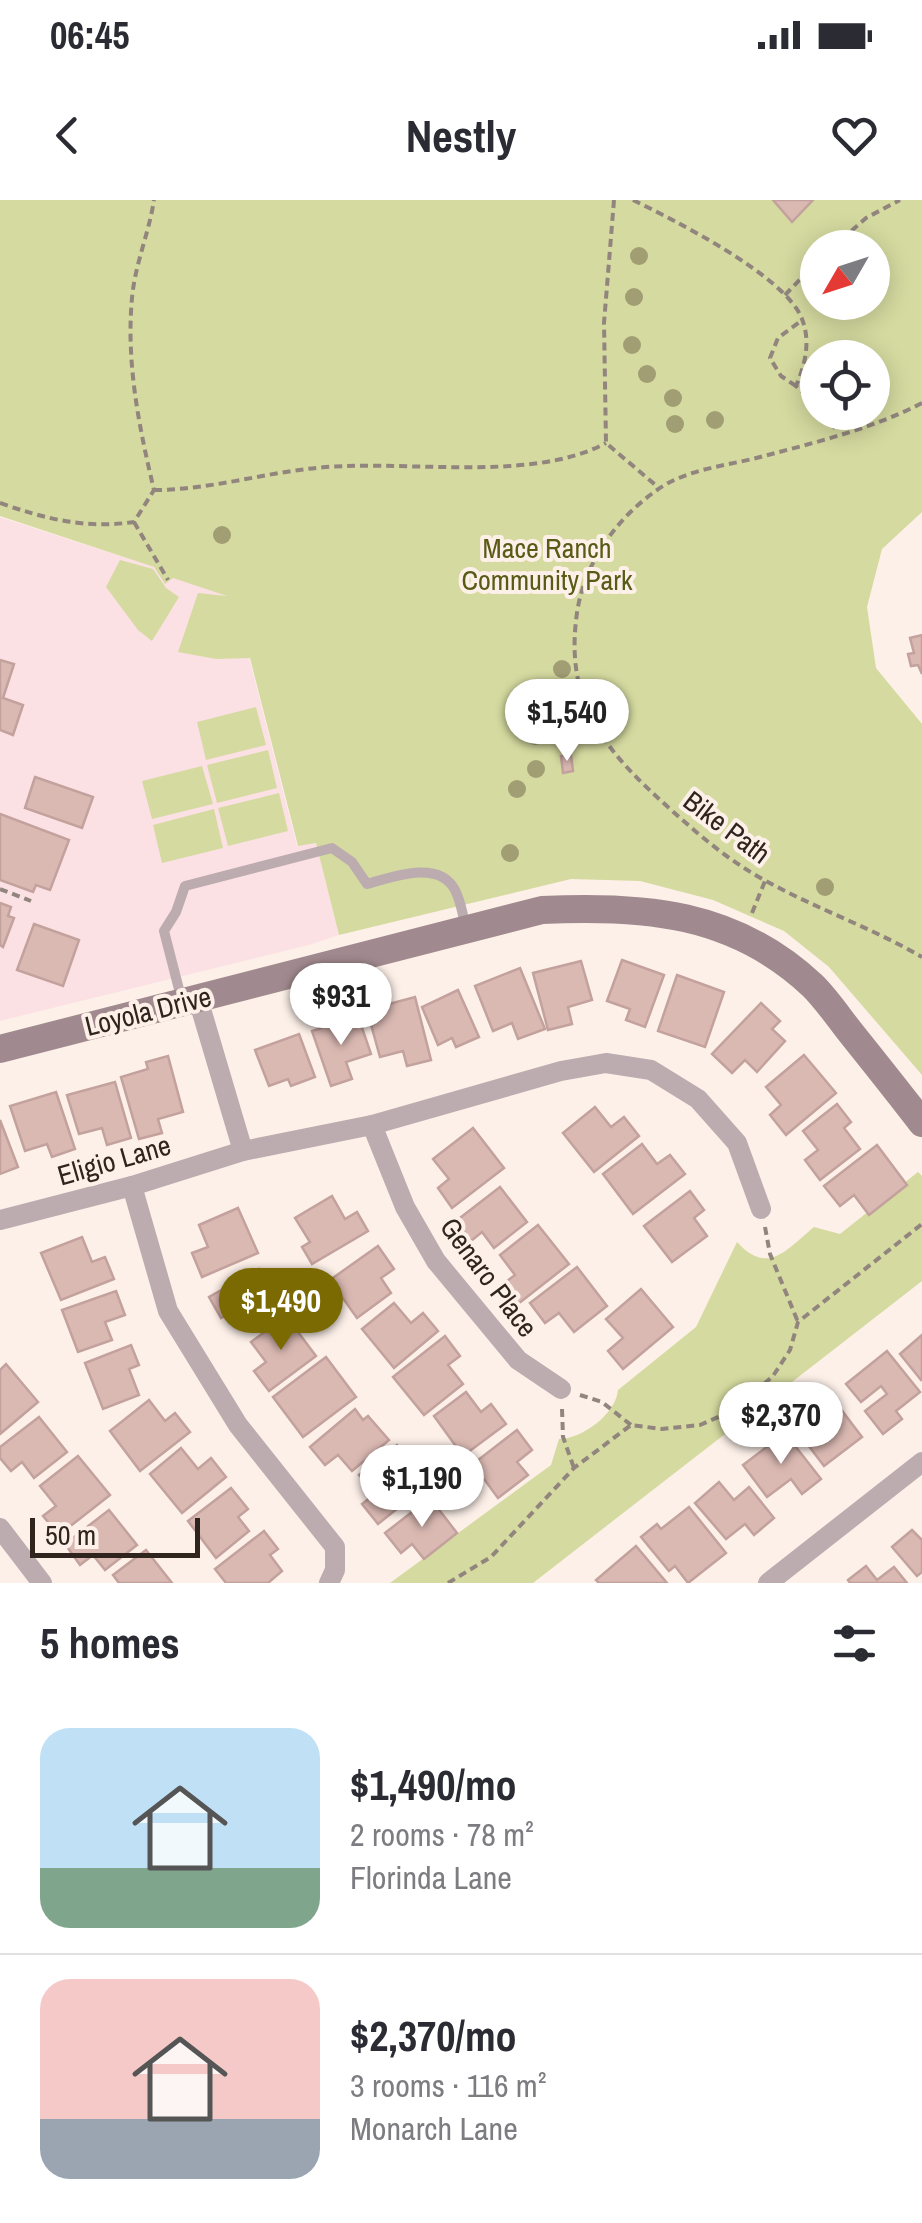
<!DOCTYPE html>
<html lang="en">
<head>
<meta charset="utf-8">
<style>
	:root { --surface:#fff; --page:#f7f7f7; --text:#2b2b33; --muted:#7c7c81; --line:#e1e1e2; --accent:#7a6a01 }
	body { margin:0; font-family:"Archivo Narrow",sans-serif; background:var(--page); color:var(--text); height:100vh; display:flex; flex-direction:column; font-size:38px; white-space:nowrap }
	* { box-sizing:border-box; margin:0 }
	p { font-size:32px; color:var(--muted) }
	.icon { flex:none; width:55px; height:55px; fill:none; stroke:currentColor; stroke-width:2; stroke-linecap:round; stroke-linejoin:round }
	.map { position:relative; height:1383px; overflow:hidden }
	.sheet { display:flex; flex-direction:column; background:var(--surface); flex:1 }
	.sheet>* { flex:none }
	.needle { width:65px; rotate:231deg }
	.tools { position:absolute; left:800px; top:30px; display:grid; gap:20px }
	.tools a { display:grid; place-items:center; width:90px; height:90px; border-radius:50%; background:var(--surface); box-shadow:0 5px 25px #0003; font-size:50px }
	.scale { position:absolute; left:30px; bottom:25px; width:170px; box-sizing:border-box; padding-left:10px; border:5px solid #2f241e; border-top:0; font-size:28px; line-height:35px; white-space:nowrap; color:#2f241e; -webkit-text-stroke:8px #fdf0e9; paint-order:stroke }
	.price { position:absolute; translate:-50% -85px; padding:0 22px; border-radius:35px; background:#fff; color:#222; font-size:32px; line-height:65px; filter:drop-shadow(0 2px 5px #0008) }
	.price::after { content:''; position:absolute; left:50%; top:60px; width:30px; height:22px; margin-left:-15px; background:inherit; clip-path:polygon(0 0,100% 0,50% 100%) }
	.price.current { background:var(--accent); color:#fff }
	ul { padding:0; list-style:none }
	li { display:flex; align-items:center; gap:30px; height:250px; padding:0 40px }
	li+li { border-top:2px solid var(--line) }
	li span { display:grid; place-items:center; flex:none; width:280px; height:200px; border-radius:30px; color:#555 }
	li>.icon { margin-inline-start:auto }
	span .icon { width:120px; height:120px; fill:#fffc; stroke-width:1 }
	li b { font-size:42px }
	h2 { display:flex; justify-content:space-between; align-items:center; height:120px; padding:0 40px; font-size:42px }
	.status { display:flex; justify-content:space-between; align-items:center; height:70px; padding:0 50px; background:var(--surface); direction:ltr }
	.status svg { height:28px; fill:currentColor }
	header { display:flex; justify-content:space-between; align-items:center; height:130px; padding:0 40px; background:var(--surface); font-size:45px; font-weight:700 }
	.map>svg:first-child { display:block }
	.education { fill:#fce1e4 }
	.green { fill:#d5daa0; fill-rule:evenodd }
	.building { fill:#dbb9b3; stroke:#c3a19c; stroke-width:2.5 }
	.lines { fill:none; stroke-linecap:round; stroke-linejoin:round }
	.path { stroke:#91857e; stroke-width:4; stroke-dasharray:8 5; stroke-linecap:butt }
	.lane { stroke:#bcacaf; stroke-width:10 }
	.street { stroke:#bcacaf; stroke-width:20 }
	.secondary { stroke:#a18a8f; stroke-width:28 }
	.tree { fill:#a29e74 }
	.labels { text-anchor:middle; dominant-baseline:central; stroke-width:8; stroke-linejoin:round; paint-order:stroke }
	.park-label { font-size:28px; fill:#585b15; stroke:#fdf0e9 }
	.street-label { font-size:28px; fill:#2f241e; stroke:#fdf0e9 }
</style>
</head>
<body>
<div class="status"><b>06:45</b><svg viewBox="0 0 49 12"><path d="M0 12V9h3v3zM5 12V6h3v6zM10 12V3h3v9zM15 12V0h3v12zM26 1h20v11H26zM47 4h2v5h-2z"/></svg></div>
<header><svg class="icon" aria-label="back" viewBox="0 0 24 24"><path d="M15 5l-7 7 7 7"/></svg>Nestly<svg class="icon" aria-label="heart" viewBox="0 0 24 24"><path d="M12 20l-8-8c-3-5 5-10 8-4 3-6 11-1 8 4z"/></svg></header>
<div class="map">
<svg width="922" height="1383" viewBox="0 0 922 1383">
	<rect width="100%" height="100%" fill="#fdf0e9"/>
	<polygon class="education" points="0,317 154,367 173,377 234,398 297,646 316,642 339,735 309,745 0,821"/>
	<g class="green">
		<path d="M0,0H922V312L882,349L867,407L876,468L922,524V875L829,767L784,731L713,700L640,681L571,679L339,735L316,643L298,646L250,458L216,459L178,452L198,393L227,396L173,378L165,384L154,367L0,316ZM818,48H872V102H818ZM818,158H872V212H818Z"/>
		<polygon points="120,360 153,369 166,388 179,397 152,441 138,430 106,387"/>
		<polygon points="256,507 266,545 206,560 197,522"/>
		<polygon points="268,550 277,588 217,603 207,565"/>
		<polygon points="202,566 213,604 152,619 142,581"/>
		<polygon points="279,593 288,631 228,646 218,608"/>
		<polygon points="214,609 223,648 162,663 153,625"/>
		<path d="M918,972L922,976V1081L533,1383H390L551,1265L559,1239C582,1239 616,1214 618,1190L696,1127L737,1042C768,1076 786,1050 814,1027L840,1034Z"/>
	</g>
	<g class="building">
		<polygon points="773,0 813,0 792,22"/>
		<polygon points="922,435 922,474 918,465 911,466 908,454 914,453 910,438"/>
		<polygon points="0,460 14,464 3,498 23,505 13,535 0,530"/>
		<polygon points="571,555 573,571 563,573 561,556"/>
		<polygon points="35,577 93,597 82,628 25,608"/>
		<polygon points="0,614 69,640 50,690 36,685 33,692 0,680"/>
		<polygon points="0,703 11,707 8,716 14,718 3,747 0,745"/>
		<polygon points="34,724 79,740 63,786 17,770"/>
		<polygon points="622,760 664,775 645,827 626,820 630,809 607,801"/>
		<polygon points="581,761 592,800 568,807 572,824 548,830 533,773"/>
		<polygon points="520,768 545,829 518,839 512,823 493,831 475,786"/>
		<polygon points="677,775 724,792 705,847 658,831"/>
		<polygon points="458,790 479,837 456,847 452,838 438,845 422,807"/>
		<polygon points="415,797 431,860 407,866 403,851 380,857 367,810"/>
		<polygon points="761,803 780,821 772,829 785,841 757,872 745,860 732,873 712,854"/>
		<polygon points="358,816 371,854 346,862 352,879 331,886 312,831"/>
		<polygon points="299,834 315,877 291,886 288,879 269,886 255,850"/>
		<polygon points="804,855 836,893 786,935 770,915 781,905 766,887"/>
		<polygon points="168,856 183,912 158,919 162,933 139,939 121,877 148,869 146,862"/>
		<polygon points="115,882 131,938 107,945 102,928 79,934 67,895"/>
		<polygon points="56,892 75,949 52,957 47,944 25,951 10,906"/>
		<polygon points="837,904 851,922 844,928 860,949 820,980 805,960 818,950 803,931"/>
		<polygon points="595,907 611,927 624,917 639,936 594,972 563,933"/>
		<polygon points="0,920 18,967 0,974"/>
		<polygon points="473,928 504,968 452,1008 438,988 449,979 433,959"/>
		<polygon points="642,944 657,964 670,955 685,974 633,1014 603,974"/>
		<polygon points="877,945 907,985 869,1015 854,995 840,1006 824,986"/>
		<polygon points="500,987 527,1022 494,1048 482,1032 471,1041 456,1021"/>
		<polygon points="690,991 704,1010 694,1018 707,1036 672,1062 644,1026"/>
		<polygon points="332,996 345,1019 357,1012 368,1031 312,1064 302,1047 310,1042 295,1018"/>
		<polygon points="238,1008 258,1053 202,1077 192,1053 208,1047 199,1025"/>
		<polygon points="538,1025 569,1064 518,1104 503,1084 515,1075 500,1055"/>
		<polygon points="82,1037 92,1062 105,1057 114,1079 61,1100 41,1053"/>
		<polygon points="378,1046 394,1069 381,1078 391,1093 357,1118 330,1080"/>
		<polygon points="577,1067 607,1106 574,1132 559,1113 545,1123 530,1103"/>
		<polygon points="259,1069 281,1108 252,1124 242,1106 221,1118 209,1097"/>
		<polygon points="641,1089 673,1127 623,1169 608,1151 623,1138 606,1119"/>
		<polygon points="116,1091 125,1115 105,1122 112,1140 78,1152 62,1110"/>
		<polygon points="394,1103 411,1123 423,1113 438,1131 394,1168 362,1129"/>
		<polygon points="286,1116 316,1156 269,1191 254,1171 266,1162 251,1142"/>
		<polygon points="922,1135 922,1179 921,1180 900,1154"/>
		<polygon points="445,1136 460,1156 448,1165 463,1184 424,1215 393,1177"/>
		<polygon points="131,1145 139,1165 129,1169 139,1195 103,1209 85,1163"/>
		<polygon points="887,1151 920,1192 896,1211 902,1219 883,1234 865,1211 887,1194 881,1186 861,1202 846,1184"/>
		<polygon points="326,1157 356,1197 303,1237 273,1197"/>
		<polygon points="6,1164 38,1202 0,1234 0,1170"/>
		<polygon points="466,1192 481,1212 491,1204 506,1224 463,1256 434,1216"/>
		<polygon points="149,1200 165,1221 175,1213 190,1232 140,1271 110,1231"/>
		<polygon points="837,1204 862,1237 824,1266 799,1233"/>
		<polygon points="355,1209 363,1220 368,1216 389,1240 352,1271 338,1255 325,1265 310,1247"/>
		<polygon points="39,1217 67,1252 34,1278 22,1262 11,1271 0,1258 0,1247"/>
		<polygon points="517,1230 532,1250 517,1262 528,1275 498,1298 473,1264"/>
		<polygon points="785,1233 821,1279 802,1294 791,1279 767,1297 743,1265"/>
		<polygon points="397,1245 428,1284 378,1324 362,1304 375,1294 359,1275"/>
		<polygon points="181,1248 198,1269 211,1258 226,1277 182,1313 150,1274"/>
		<polygon points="78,1256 110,1295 59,1335 43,1316 56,1306 40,1286"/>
		<polygon points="719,1282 734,1300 749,1287 774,1318 754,1335 745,1324 726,1339 695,1303"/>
		<polygon points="231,1288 248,1309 238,1317 249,1331 216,1358 188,1321"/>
		<polygon points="430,1298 457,1333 424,1359 412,1344 401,1353 385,1333"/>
		<polygon points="689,1307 726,1353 688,1383 675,1366 669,1371 641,1337 657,1324 661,1329"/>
		<polygon points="109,1310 137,1345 105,1370 93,1355 80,1365 65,1344"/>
		<polygon points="912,1330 922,1340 922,1372 917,1376 892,1347"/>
		<polygon points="264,1331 278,1349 270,1355 282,1371 268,1383 226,1383 215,1369"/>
		<polygon points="636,1346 667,1383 599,1383 596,1380"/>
		<polygon points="146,1350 172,1383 119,1383 113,1375"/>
		<polygon points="866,1366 877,1380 894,1367 907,1383 850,1383 848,1380"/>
	</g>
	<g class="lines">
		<g class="path">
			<polyline points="614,0 604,123 606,243 659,288"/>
			<path d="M633,0C674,20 786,76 802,119C811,142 805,165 796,186L818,207"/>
			<polyline points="832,48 866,18 900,0"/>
			<polyline points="785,95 818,61"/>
			<polyline points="796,186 781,176 770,158 778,138 801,121"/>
			<path d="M922,203C874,228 817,242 764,256C728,266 688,268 657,290C613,321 581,368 576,421C566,507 609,554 669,608C699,635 729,661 766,681C817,709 872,728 922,757"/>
			<polyline points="822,212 838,232"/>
			<path d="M154,290C206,290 256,275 307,269C396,257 528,285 606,243"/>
			<path d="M0,303C46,319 85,329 134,322L154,290C139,227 126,163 132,98C135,64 149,33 154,0"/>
			<polyline points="134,322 168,380"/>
			<polyline points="0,689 31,701"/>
			<polyline points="752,713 765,681"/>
			<polyline points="765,1027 770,1054 798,1122"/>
			<polyline points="580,1195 602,1202 631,1225"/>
			<polyline points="562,1209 563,1237 574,1268"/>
			<polyline points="448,1383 491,1357 574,1268 631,1225 662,1229 700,1225 736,1209 773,1176 790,1150 798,1122 922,1024"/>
		</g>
		<path class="lane" d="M182,801L164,731L176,712L185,686L332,648L352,662L367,684C392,677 439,659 455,690C461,701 463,717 466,728"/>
		<g class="street">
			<polyline points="198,799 243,951"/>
			<polyline points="372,925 405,1007 436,1061 518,1160 561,1189"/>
			<polyline points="132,986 168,1111 238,1225 335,1347 335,1370 329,1383"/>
			<polyline points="0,1020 132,986 243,951 372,925 561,871 606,863 651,870 698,899 737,943 761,1009"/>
			<polyline points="0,1328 42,1383"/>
			<polyline points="768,1383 922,1262"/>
		</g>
		<path class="secondary" d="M0,849L542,710C643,705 735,712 813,786C827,800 839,818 851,833C875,863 899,893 922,923"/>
	</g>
	<g class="tree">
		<circle cx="639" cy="56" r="9"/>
		<circle cx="634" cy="97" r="9"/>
		<circle cx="632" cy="145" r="9"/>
		<circle cx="647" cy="174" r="9"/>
		<circle cx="673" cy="198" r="9"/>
		<circle cx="715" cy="220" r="9"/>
		<circle cx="675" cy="224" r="9"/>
		<circle cx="222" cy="335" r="9"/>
		<circle cx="562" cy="469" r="9"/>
		<circle cx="535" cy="536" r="9"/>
		<circle cx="536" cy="569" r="9"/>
		<circle cx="517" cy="589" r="9"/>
		<circle cx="510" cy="653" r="9"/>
		<circle cx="825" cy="687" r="9"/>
	</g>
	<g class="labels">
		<g class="park-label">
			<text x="547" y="348">Mace Ranch<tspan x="547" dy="32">Community Park</tspan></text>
		</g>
		<g class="street-label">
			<text transform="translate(727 627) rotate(37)">Bike Path</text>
			<text transform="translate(148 811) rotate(-14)">Loyola Drive</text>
			<text transform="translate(114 960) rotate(-16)">Eligio Lane</text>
			<text transform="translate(489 1077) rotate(53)">Genaro Place</text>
		</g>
	</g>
</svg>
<div class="tools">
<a><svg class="needle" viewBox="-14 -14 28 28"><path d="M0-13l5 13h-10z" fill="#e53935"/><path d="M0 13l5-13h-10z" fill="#7c7c81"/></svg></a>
<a><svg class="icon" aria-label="locate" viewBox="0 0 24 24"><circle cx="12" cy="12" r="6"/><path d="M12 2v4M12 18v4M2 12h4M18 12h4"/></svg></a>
</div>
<div class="scale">50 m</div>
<b class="price" style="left:567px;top:564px">$1,540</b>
<b class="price" style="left:341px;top:848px">$931</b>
<b class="price current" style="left:281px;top:1153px">$1,490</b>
<b class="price" style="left:781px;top:1267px">$2,370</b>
<b class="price" style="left:422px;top:1330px">$1,190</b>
</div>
<section class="sheet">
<h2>5 homes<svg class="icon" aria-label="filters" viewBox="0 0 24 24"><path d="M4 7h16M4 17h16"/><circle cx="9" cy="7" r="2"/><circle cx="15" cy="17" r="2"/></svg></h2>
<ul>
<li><span style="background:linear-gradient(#bfe0f5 70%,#7fa58c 0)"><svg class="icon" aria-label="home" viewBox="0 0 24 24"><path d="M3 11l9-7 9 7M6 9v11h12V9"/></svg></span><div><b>$1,490/mo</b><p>2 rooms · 78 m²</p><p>Florinda Lane</p></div></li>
<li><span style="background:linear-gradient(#f6c9c9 70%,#9aa5b1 0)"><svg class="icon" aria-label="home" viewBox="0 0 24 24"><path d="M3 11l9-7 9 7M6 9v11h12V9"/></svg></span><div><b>$2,370/mo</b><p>3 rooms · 116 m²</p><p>Monarch Lane</p></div></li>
</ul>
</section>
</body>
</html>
